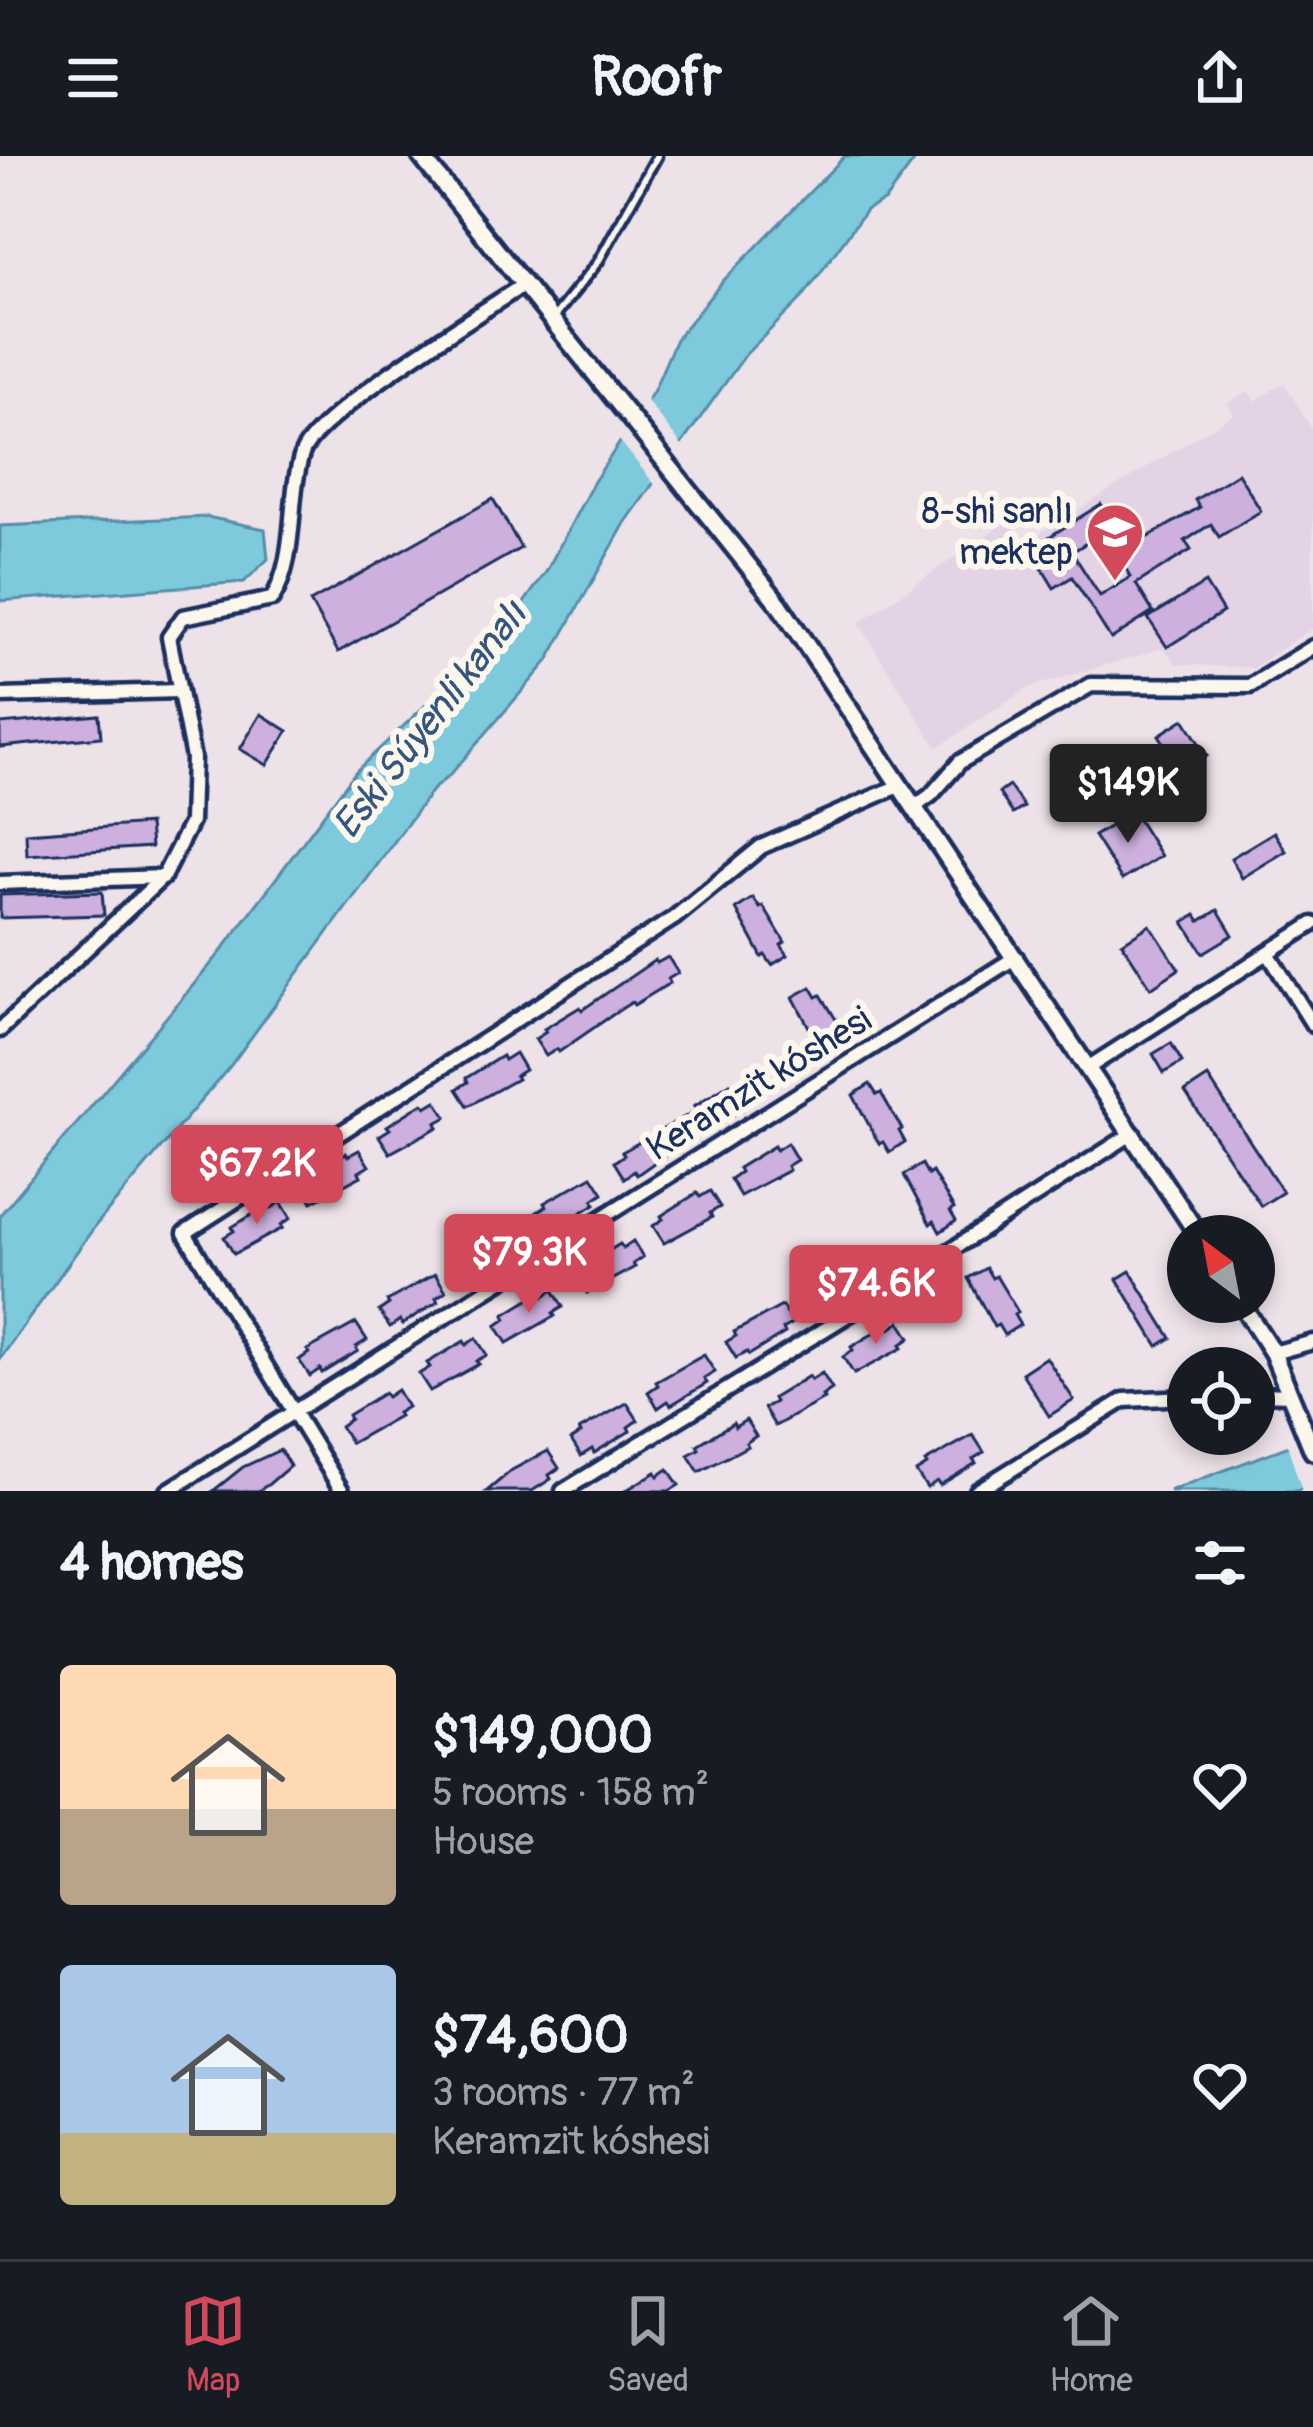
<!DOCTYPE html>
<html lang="en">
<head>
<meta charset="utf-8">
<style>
	:root { --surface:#171b24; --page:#242831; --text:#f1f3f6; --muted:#9ea1a6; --line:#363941; --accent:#d1495b }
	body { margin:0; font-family:Pangolin,sans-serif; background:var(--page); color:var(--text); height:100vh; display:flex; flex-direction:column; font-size:45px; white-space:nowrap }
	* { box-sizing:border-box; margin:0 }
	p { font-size:39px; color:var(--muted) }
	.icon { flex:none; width:66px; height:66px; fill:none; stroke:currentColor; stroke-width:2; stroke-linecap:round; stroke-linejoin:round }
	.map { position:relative; height:1335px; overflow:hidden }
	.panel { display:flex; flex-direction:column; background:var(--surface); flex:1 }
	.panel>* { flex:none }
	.needle { width:78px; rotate:328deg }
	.controls { position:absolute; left:1167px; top:1059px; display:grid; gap:24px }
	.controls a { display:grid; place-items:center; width:108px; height:108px; border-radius:50%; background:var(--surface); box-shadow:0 6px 18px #0003; font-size:60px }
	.price { position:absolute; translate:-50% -102px; padding:0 27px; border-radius:12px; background:var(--accent); color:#fff; font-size:39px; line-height:78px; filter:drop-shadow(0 3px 6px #0008) }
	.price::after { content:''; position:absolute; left:50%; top:72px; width:36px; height:27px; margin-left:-18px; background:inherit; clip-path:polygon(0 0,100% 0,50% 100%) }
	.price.selected { background:#222; color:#fff }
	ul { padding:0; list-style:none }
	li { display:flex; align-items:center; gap:36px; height:300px; padding:0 60px }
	li span { display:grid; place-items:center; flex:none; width:336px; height:240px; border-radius:12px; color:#555 }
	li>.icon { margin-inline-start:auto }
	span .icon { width:144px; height:144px; fill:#fffc; stroke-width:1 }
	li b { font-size:51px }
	h2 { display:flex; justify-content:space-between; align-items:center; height:144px; padding:0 60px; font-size:51px }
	header { display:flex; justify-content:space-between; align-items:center; height:156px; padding:0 60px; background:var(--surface); font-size:54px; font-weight:800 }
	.menu { display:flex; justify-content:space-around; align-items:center; height:168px; border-top:3px solid var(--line); background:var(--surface); font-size:33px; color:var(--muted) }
	.menu a { display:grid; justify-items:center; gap:6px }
	.menu .selected { color:var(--accent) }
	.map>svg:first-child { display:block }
	.built { fill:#e3d3e5 }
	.water { fill:#7ecadd; stroke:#568caa; stroke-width:3 }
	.pier { fill:#ede2e8 }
	.building { fill:#cdb0de; stroke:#1b2f5e; stroke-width:3 }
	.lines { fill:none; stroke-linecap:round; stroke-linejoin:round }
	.service-casing { stroke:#1b2f5e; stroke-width:15 }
	.minor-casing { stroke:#1b2f5e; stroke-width:21 }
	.tertiary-casing { stroke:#1b2f5e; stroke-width:24 }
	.service { stroke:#fbf7ec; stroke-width:6 }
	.minor { stroke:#fbf7ec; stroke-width:12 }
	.tertiary { stroke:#fbf7ec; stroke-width:15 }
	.labels { text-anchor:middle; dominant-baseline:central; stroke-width:12; stroke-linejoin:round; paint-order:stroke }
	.poi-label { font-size:36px; fill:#1b2f5e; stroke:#fbf7ec; text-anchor:end }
	.street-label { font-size:36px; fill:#1b2f5e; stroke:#fbf7ec }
	.water-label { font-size:39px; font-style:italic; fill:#34567e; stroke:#fbf7ec }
</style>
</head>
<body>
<header><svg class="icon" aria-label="menu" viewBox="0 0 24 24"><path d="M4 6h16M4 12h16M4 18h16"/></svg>Roofr<svg class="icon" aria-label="share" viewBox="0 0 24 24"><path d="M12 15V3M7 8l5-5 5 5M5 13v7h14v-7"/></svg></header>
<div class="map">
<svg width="1313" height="1335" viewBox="0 0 1313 1335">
	<rect width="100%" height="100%" fill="#ede2e8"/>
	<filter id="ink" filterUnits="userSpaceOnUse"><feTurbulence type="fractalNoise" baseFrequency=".00833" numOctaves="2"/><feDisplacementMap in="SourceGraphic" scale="24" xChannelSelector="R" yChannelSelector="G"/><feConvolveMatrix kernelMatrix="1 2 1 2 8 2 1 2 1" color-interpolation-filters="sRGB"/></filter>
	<g filter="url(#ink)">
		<polygon class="built" points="1284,227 1313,275 1313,472 1253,512 1176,508 1164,492 1028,532 937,592 859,467 1009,364 1024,387 1234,258 1228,247 1248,235 1255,245"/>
		<g class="water">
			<polygon points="845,0 918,0 885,44 866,54 802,142 746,198 625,367 548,505 450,619 432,634 231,909 96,1069 0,1203 0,1059 221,796 356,615 503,476 546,416 593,327 653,236 676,183 722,126"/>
			<polygon points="207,361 265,373 268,403 244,426 0,445 0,370"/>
			<polygon points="1313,1281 1313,1327 1297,1335 1169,1335"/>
		</g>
		<g class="pier">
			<polygon points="643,240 686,295 659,334 616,280"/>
			<polygon points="1313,1275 1313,1334 1302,1335 1286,1285"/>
		</g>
		<g class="building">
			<polygon points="1238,317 1261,355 1219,381 1211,368 1185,385 1191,394 1136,428 1153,456 1111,483 1072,421 1054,432 1034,399 1053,387 1049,381 1101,348 1115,369 1072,396 1100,440 1131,421 1117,399 1200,351 1195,344"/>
			<polygon points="493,343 521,392 338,496 310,446"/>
			<polygon points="1205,427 1223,456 1167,491 1148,462"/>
			<polygon points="261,558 288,575 267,609 240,593"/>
			<polygon points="99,559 101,581 0,591 0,568"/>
			<polygon points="1184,563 1207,600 1182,615 1159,579"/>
			<polygon points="1009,630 1024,651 1013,658 999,637"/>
			<polygon points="1133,656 1161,700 1122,724 1094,680"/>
			<polygon points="149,668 151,691 27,699 26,677"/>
			<polygon points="1274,676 1286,695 1242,722 1231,702"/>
			<polygon points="102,736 104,759 0,762 0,739"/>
			<polygon points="753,742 760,752 763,750 785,786 781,789 788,799 772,809 765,799 762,801 736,753"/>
			<polygon points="1218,754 1233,779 1203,797 1184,766 1196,759 1200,765"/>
			<polygon points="1150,769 1179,813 1151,832 1122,787"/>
			<polygon points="668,801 678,817 668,823 670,827 634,849 632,846 621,853 559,896 557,893 546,900 535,883 546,876 544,873 580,851 582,854 655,804 657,807"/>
			<polygon points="811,831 817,841 821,839 843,875 839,878 846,888 829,898 823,888 819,890 793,841"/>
			<polygon points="1171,887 1182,906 1164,917 1153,898"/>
			<polygon points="515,897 525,914 515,920 517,923 468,950 457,933 468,926 466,922 502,900 504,904"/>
			<polygon points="1208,921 1283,1036 1261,1050 1185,936"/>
			<polygon points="743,923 754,940 743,947 746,951 710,973 707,970 697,976 637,1019 634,1015 624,1022 614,1006 624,999 622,996 697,954 694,950 730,927 732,930"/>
			<polygon points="870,928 877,939 881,937 902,973 899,975 905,986 889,996 883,986 879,988 853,939"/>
			<polygon points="436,945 447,961 436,967 438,971 390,997 379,980 390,973 387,970 423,947 426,951"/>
			<polygon points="787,987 797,1004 787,1010 789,1014 740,1040 730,1023 740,1016 738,1012 774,990 776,994"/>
			<polygon points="359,994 369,1010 359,1016 361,1020 312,1046 302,1029 312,1023 310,1019 346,997 348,1000"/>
			<polygon points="922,1008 928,1019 932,1016 954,1053 950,1055 956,1065 940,1076 934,1065 930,1068 904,1019"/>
			<polygon points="592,1020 603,1037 593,1044 595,1048 559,1070 557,1066 546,1073 536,1057 546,1050 544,1047"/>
			<polygon points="710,1035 720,1051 710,1057 712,1061 664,1087 653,1070 663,1063 661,1060 697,1037 700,1041"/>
			<polygon points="281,1046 291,1062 281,1069 283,1072 234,1098 224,1081 234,1075 232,1071 268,1049 270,1053"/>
			<polygon points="514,1069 525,1086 515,1093 517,1096 481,1119 479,1115 468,1122 458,1105 468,1099 466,1096"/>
			<polygon points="633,1085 643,1101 633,1108 635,1111 587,1137 576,1120 586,1114 584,1110 620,1088 623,1092"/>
			<polygon points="861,1100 872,1117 861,1124 864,1128 828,1150 825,1147 815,1153 805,1137 815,1131 813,1127"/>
			<polygon points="986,1112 992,1122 996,1120 1018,1156 1014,1159 1020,1169 1004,1179 998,1169 994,1171 968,1122"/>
			<polygon points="1130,1115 1171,1182 1158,1190 1117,1123"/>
			<polygon points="435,1118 446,1135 436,1142 438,1146 402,1168 400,1164 390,1171 379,1155 389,1148 387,1145"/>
			<polygon points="553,1134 563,1151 553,1157 555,1160 507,1187 496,1170 506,1163 504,1159 540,1137 543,1141"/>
			<polygon points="782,1150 793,1167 783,1173 785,1177 749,1199 747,1196 736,1202 726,1186 736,1180 734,1176"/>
			<polygon points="900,1166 910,1182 900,1189 902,1192 854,1218 843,1201 853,1194 851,1191 887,1169 890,1173"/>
			<polygon points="356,1167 367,1184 356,1191 358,1195 322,1217 320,1213 310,1220 299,1204 309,1197 307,1194"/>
			<polygon points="476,1182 487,1199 476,1205 479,1208 430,1235 419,1218 430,1211 427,1207 464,1185 466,1189"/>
			<polygon points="704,1199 715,1216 704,1223 707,1227 671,1249 668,1245 658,1252 648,1236 658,1229 656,1226"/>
			<polygon points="1046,1201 1074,1244 1049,1260 1022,1217"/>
			<polygon points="822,1217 832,1233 822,1240 824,1243 775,1270 764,1252 775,1246 773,1242 809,1220 811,1224"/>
			<polygon points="397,1234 407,1251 397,1257 399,1260 351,1287 340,1270 350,1263 348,1259 384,1237 387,1241"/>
			<polygon points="627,1247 638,1264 628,1271 630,1275 594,1297 592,1293 581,1300 571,1284 581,1277 579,1274"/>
			<polygon points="746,1264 756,1280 746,1287 748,1290 699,1316 688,1299 699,1293 697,1289 733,1267 735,1271"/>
			<polygon points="973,1279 984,1296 973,1303 976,1307 940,1329 937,1325 927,1332 916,1316 927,1309 925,1306"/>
			<polygon points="280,1294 290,1310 269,1328 258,1335 213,1335 243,1311"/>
			<polygon points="548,1295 559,1312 549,1319 551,1323 532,1335 487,1335 512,1314"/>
			<polygon points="668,1313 679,1329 669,1335 625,1335 656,1316 658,1320"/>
		</g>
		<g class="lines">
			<defs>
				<polyline id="service" points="554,161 598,106 657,0"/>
				<g id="minor">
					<polyline points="0,540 179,535"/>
					<polyline points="916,650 931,639 960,606 1091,529 1250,530 1313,491"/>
					<polyline points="0,727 163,721"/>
					<polyline points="1268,797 1313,869"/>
					<path d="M0,874L163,721L191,666L193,602L169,481L183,461L272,443C298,400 287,346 302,298C315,259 481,157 523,129"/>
					<polyline points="1089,911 1313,768"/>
					<polyline points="1273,1197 1313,1186"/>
					<polyline points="1254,1238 1291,1239"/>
					<polyline points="168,1335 1016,801"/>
					<polyline points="342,1335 185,1077 674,762 761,691 901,629"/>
					<polyline points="563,1335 895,1130 1133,977"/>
					<polyline points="977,1335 1124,1244 1188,1241"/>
				</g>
				<g id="tertiary">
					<polyline points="421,0 779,448 1199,1080"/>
					<polyline points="1240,1146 1273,1197 1313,1295"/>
				</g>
			</defs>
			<use href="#service" class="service-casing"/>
			<use href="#minor" class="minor-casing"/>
			<use href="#tertiary" class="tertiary-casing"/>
			<use href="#service" class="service"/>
			<use href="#minor" class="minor"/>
			<use href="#tertiary" class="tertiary"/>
		</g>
	</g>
	<defs>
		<symbol id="school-pin" viewBox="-11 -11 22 30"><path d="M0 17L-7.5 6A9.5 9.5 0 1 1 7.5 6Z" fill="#d1495b" stroke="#fbf7ec"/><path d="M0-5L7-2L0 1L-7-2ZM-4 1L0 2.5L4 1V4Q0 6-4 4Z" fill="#fff"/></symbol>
	</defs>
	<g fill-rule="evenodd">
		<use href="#school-pin" x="1082" y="343" width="66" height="90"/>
	</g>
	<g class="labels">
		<g class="poi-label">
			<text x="1073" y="355">8-shi sanlı<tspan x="1073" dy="41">mektep</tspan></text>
		</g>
		<g class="street-label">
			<text transform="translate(759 928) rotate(-32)">Keramzit kóshesi</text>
		</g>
		<g class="water-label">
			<text transform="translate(430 564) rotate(-52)">Eski Súyenli kanalı</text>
		</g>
	</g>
</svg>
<div class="controls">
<a><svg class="needle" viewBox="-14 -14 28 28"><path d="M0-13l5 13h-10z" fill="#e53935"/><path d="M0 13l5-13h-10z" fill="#9ea1a6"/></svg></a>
<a><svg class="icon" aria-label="locate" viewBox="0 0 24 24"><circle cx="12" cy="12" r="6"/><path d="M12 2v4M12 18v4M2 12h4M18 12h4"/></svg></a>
</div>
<b class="price selected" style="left:1128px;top:690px">$149K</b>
<b class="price" style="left:257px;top:1071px">$67.2K</b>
<b class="price" style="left:529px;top:1160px">$79.3K</b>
<b class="price" style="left:876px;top:1191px">$74.6K</b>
</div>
<section class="panel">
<h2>4 homes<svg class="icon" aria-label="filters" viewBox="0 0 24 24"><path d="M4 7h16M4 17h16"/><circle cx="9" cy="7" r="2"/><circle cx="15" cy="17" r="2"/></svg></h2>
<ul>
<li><span style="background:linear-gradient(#ffd9b3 60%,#b9a48a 0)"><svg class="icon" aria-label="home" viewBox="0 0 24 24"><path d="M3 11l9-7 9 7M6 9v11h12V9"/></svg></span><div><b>$149,000</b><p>5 rooms · 158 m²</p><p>House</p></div><svg class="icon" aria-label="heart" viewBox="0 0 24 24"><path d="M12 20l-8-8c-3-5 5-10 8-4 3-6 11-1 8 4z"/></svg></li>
<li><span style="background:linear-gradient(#a9c7e8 70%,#c2b280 0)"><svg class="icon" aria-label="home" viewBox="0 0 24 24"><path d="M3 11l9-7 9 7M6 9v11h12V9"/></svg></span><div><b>$74,600</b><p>3 rooms · 77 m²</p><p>Keramzit kóshesi</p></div><svg class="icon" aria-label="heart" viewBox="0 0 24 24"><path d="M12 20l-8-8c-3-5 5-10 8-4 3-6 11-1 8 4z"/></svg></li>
</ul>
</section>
<nav class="menu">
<a class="selected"><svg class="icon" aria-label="map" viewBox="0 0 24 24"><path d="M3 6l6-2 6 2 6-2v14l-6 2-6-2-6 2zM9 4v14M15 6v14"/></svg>Map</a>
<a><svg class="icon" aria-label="saved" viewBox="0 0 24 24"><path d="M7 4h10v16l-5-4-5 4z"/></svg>Saved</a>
<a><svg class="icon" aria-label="home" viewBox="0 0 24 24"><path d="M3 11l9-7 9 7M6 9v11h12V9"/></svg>Home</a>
</nav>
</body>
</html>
